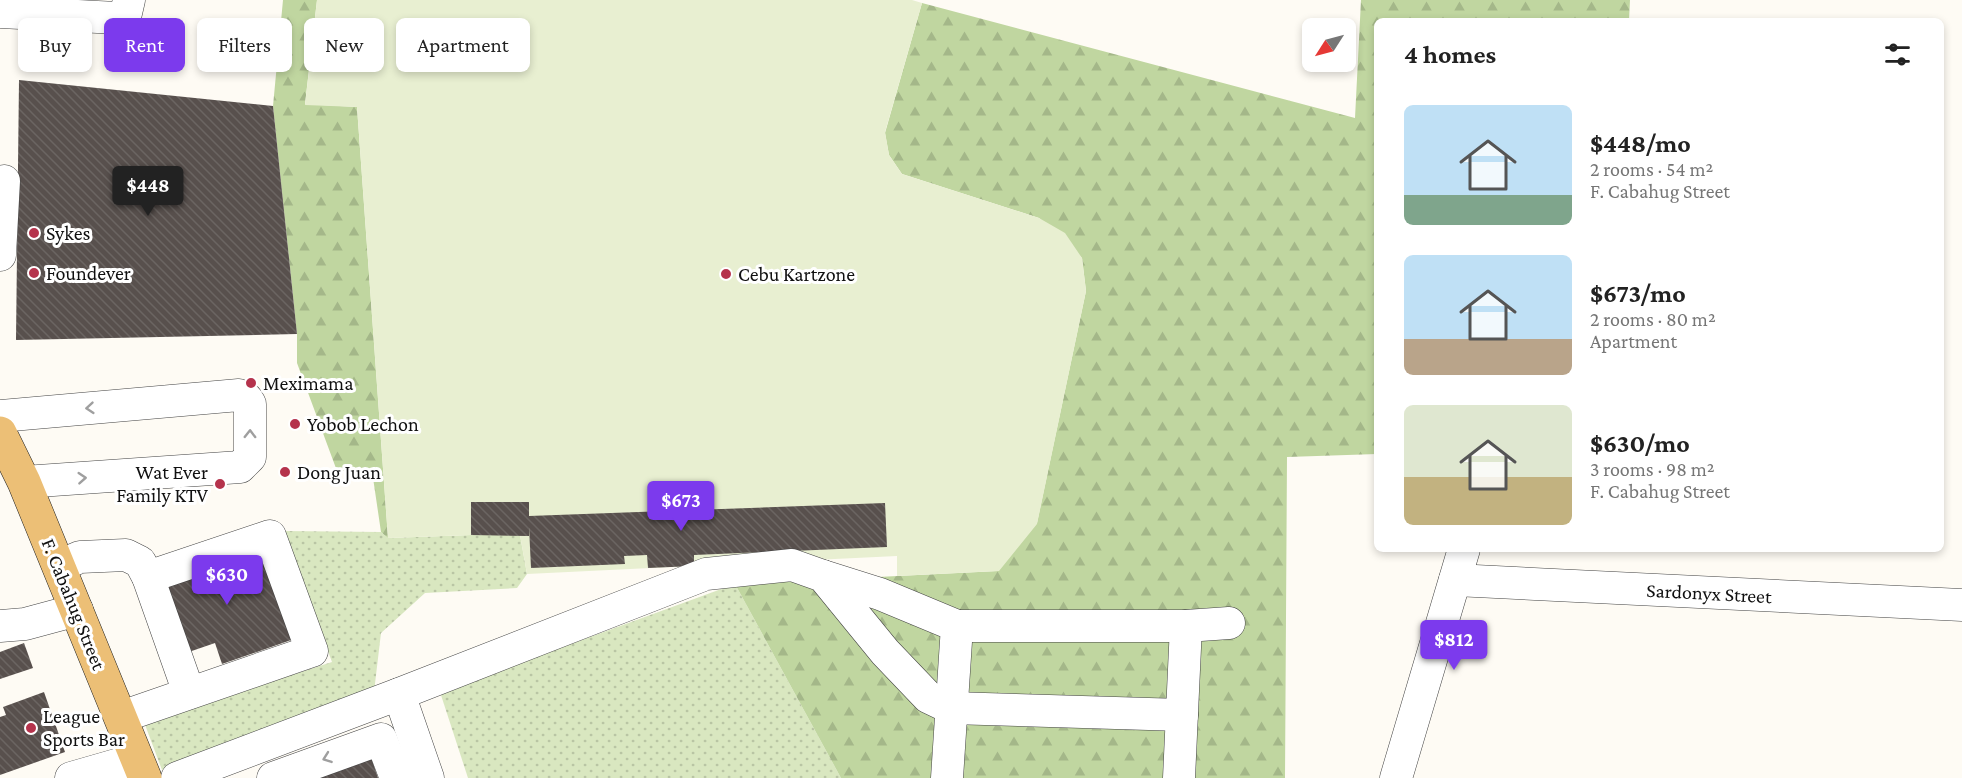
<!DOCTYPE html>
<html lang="en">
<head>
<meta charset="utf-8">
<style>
	:root { --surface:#fff; --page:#f6f6f6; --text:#222; --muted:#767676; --accent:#7c3aed }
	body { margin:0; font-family:"Crimson Pro",serif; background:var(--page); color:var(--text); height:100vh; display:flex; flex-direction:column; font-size:22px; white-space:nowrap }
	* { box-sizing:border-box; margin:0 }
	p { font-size:20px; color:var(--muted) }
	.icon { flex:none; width:33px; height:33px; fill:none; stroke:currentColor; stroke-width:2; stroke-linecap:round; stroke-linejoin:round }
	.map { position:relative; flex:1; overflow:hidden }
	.side { position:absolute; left:1374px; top:18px; width:570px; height:534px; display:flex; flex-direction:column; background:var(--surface); border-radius:9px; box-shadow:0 3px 9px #0003 }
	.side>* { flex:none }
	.top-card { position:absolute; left:18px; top:18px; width:570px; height:54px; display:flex; gap:12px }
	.needle { width:39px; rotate:234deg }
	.fabs { position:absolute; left:1302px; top:18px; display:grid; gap:12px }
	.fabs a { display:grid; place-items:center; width:54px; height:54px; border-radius:9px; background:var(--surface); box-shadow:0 3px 9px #0003; font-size:30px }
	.price { position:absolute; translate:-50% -51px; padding:0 14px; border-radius:6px; background:var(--accent); color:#fff; font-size:20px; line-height:39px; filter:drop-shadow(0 2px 3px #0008) }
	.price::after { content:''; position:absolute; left:50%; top:36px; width:18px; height:14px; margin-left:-9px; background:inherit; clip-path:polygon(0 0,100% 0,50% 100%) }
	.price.active { background:#222; color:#fff }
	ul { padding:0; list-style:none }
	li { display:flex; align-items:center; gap:18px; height:150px; padding:0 30px }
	li span { display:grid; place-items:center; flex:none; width:168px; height:120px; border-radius:9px; color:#555 }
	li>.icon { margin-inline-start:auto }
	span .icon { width:72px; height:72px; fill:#fffc; stroke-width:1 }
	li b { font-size:26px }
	h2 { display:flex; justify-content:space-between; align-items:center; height:72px; padding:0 30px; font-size:26px }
	.chip { padding:0 21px; border-radius:9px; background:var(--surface); box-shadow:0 3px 9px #0003; font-size:21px; line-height:54px }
	.chip.active { background:var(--accent); color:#fff }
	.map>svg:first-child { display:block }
	.grass { fill:url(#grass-dots) }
	.forest { fill:url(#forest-firs) }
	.pitch { fill:#e8efd1 }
	.building { fill:url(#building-back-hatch) }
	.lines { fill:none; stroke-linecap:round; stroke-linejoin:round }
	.minor-casing { stroke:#434343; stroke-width:33 }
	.major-casing { stroke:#212121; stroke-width:34 }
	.minor { stroke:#fff; stroke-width:32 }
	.major { stroke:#ecbf76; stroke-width:33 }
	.oneway { stroke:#9f9f9f }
	.poi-dot { fill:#b5334c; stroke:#fff; stroke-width:2 }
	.labels { text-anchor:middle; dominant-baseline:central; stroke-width:6; stroke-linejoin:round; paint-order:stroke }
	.poi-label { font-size:20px; fill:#101010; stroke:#fff; text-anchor:start }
	.street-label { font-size:20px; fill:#101010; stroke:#fff }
</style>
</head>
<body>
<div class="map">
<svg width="1962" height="778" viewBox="0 0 1962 778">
	<defs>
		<pattern id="grass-dots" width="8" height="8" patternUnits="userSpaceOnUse" patternTransform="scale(1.5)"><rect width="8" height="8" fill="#d9e7c0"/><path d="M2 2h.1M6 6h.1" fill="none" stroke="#b9c5a4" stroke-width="1.8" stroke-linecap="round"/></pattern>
		<pattern id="forest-firs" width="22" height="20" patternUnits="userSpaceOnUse" patternTransform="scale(1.5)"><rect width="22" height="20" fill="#c0d6a0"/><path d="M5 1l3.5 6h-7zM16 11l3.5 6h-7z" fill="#a4b789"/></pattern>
		<pattern id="building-back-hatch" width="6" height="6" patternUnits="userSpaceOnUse" patternTransform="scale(1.5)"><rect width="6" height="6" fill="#58504d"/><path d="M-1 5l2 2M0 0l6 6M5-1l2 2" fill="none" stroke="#6b6562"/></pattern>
	</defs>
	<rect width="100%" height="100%" fill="#fefbf4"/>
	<g class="grass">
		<polygon points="283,531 381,532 388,538 471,535 520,535 527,574 517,588 425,593 381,633 374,692 162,770 144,722 332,662"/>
		<polygon points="735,584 841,778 468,778 440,692"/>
	</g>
	<g class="forest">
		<polygon points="283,0 317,0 305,104 357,107 388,538 381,532 372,471 337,471 297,363 297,334 273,106"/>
		<polygon points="1361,0 1630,0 1629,21 1377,21 1377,454 1287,457 1285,778 841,778 735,584 998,571 1037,523 1086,291 1082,258 1039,218 902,174 889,155 885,133 922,3 1355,118"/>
	</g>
	<polygon class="pitch" points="317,0 912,0 922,3 885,132 889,155 902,174 1039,218 1065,233 1082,258 1086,291 1037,524 999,571 897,576 897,556 527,574 520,535 471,535 388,538 357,107 305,105"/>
	<g class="building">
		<polygon points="19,80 273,106 297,334 16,340"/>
		<polygon points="471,502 529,502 529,516 885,503 887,547 694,555 694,566 648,568 647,555 624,556 625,564 531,568 529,527 529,536 471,535"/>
		<polygon points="260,544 294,639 222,664 215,643 183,654 157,581"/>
		<polygon points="24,643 33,668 0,679 0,652"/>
		<polygon points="44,692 65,752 0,775 0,717 6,715 3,707"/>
		<polygon points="370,754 378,778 305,778"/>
	</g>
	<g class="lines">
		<defs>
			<g id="minor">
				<polyline points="0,12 117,18 126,13 129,0"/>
				<polyline points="0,255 4,181"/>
				<polyline points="0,416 239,395 247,399 250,404 250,457 240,467 24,482"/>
				<polyline points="59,566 80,557 126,555 140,562 148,577 270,536 312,651 121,717"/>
				<polyline points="823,576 880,594 957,626 947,778"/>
				<polyline points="148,577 189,693"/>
				<polyline points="1455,580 1962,605"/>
				<polyline points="0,626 25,624 77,610"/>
				<polyline points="957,626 1186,626 1179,778"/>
				<polyline points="1186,626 1229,623"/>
				<polyline points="399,694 428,778"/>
				<polyline points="71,778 137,759"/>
				<polyline points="177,778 399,694 706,574 792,565 823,576 885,652 928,697 951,708 1182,715"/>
				<polyline points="273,778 381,739 396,778"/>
				<polyline points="1396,778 1464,549"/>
			</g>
			<polyline id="major" points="0,433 24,482 145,778"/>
		</defs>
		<use href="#minor" class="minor-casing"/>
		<use href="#major" class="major-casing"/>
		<use href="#minor" class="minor"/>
		<use href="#major" class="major"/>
	</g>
	<defs><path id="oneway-chevron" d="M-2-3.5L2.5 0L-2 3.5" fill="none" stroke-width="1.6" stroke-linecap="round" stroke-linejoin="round" transform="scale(1.5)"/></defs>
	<g class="oneway">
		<use href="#oneway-chevron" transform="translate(90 408) rotate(175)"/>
		<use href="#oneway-chevron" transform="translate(250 434) rotate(-89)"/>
		<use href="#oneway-chevron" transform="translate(82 478) rotate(-4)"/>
		<use href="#oneway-chevron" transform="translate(327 758) rotate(160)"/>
	</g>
	<g class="poi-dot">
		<circle cx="34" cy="233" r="6"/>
		<circle cx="34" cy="273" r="6"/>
		<circle cx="726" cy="274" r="6"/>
		<circle cx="251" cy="383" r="6"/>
		<circle cx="295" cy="424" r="6"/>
		<circle cx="285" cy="472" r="6"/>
		<circle cx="220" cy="484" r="6"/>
		<circle cx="31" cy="728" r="6"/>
	</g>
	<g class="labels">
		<g class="poi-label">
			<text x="46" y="233">Sykes</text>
			<text x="46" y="273">Foundever</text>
			<text x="738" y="274">Cebu Kartzone</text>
			<text x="263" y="383">Meximama</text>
			<text x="307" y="424">Yobob Lechon</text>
			<text x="208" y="472" text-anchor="end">Wat Ever<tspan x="208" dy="23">Family KTV</tspan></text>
			<text x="297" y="472">Dong Juan</text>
			<text x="43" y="716">League<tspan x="43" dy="23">Sports Bar</tspan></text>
		</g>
		<g class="street-label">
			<text transform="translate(1709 593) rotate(3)">Sardonyx Street</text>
			<text transform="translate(74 604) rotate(68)">F. Cabahug Street</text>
		</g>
	</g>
</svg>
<div class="fabs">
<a><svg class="needle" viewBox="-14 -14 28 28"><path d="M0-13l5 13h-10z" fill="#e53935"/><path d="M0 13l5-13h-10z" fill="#767676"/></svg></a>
</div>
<b class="price active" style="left:148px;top:217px">$448</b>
<b class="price" style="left:681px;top:532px">$673</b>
<b class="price" style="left:227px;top:606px">$630</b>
<b class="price" style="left:1454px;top:671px">$812</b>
<div class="top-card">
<a class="chip">Buy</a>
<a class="chip active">Rent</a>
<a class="chip">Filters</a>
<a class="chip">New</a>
<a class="chip">Apartment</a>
</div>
<section class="side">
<h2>4 homes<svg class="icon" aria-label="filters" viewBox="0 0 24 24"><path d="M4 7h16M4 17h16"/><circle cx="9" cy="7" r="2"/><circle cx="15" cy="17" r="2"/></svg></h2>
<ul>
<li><span style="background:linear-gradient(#bfe0f5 75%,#7fa58c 0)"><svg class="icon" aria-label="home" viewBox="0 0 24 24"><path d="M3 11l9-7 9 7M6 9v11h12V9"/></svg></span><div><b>$448/mo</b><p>2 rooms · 54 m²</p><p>F. Cabahug Street</p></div></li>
<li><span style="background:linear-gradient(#bfe0f5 70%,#b9a48a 0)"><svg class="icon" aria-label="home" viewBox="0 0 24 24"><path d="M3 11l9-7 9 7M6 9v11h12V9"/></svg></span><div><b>$673/mo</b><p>2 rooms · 80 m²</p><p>Apartment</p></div></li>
<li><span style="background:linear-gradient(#dfe7d0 60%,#c2b280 0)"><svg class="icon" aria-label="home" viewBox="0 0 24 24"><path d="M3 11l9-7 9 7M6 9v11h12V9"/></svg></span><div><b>$630/mo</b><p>3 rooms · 98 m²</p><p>F. Cabahug Street</p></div></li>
</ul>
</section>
</div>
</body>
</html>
